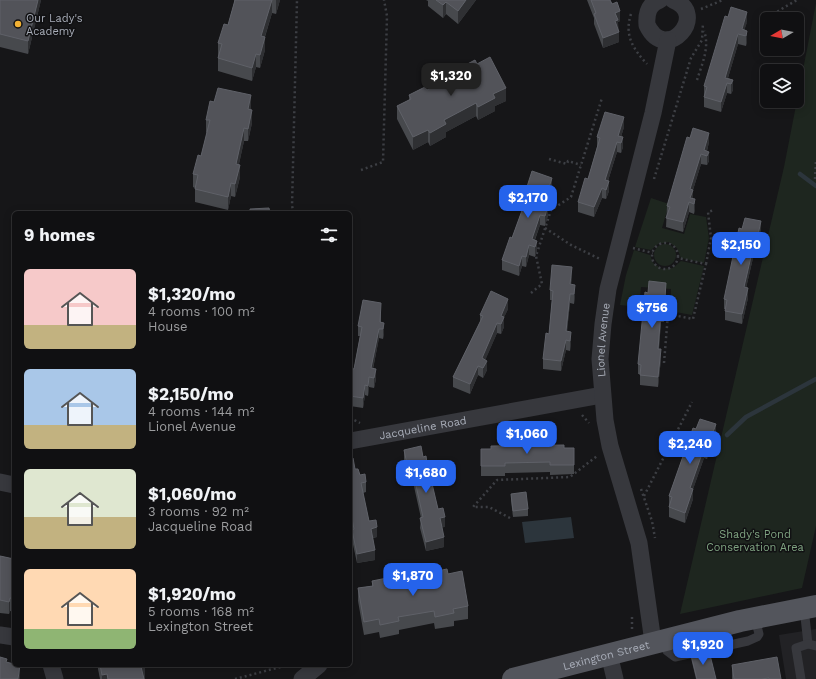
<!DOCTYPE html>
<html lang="en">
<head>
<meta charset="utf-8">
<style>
	:root { --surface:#101012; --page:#1e1e20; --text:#f1f3f6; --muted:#9c9d9f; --line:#303032; --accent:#2563eb }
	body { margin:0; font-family:"Work Sans",sans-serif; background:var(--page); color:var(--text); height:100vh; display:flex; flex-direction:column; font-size:15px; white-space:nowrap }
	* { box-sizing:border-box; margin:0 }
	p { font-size:13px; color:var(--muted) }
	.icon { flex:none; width:22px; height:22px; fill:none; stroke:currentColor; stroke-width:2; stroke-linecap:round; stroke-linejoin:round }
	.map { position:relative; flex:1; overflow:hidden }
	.panel { position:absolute; left:12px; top:211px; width:340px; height:456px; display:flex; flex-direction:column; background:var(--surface); border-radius:6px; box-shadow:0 2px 10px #0003,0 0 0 1px var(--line) }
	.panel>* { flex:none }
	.needle { width:26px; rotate:260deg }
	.fabs { position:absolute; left:760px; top:12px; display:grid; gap:8px }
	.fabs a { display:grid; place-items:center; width:44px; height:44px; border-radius:6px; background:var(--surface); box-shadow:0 2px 10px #0003,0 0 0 1px var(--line); font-size:20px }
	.price { position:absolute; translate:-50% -34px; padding:0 9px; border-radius:8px; background:var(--accent); color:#fff; font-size:13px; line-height:26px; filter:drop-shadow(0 1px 2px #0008) }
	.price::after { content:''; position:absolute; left:50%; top:24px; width:12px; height:9px; margin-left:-6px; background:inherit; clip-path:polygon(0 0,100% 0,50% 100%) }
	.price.on { background:#222; color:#fff }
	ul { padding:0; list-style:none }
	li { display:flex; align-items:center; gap:12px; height:100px; padding:0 12px }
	li span { display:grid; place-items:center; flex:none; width:112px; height:80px; border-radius:6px; color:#555 }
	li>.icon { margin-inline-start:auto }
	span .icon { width:48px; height:48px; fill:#fffc; stroke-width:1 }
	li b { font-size:17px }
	h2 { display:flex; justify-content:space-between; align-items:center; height:48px; padding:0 12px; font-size:17px }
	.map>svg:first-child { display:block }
	.built { fill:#222225 }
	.green { fill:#1e261f }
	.water { fill:#2c353c }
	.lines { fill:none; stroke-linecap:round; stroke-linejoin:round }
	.stream { stroke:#2c353c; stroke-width:4.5 }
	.path { stroke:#3d3f44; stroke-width:2.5; stroke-dasharray:2 3; stroke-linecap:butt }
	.lane { stroke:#37383d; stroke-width:9 }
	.street { stroke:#37383d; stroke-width:17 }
	.primary { stroke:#53555c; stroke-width:22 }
	.wall { fill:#47494d }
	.shaded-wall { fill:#2f3033 }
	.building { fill:#525359; stroke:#5f6168 }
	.poi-dot { fill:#f2b134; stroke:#111113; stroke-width:1.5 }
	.labels { text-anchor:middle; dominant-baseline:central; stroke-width:3; stroke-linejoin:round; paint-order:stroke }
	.poi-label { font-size:11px; fill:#a8adb8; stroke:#111113; text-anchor:start }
	.street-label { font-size:11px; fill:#a8adb8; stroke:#111113 }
	.park-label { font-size:11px; fill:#7fa381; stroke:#111113 }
</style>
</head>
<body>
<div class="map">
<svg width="816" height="679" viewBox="0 0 816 679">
	<rect width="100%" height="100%" fill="#161618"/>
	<polygon class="built" points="816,629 816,679 786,679 779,635"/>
	<g class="green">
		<polygon points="816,3 816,526 802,588 680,614 784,167"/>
		<polygon points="651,198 669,204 662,228 684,234 690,214 706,217 709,238 704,263 681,258 677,248 669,242 658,244 651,250 635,247"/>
		<circle cx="665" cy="255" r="11"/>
		<polygon points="634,250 650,255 653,263 662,269 673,268 681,261 704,266 692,315 670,311 671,289 641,287 639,307 620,305 626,275"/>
	</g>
	<polygon class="water" points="571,517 574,538 525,543 522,522"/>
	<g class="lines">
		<g class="stream">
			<polyline points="800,174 816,186"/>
			<polyline points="727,435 746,417 816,379"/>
		</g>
		<g class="path">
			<polyline points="701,9 723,0"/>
			<path d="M631,14C624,35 633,49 647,64"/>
			<polyline points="773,14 797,0"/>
			<path d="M697,80C702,64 710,47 704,31"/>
			<polyline points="549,159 567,164 568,161 581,165"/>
			<polyline points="361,170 383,162 387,16 384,0"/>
			<polyline points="654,179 691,58 702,40 703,23"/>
			<polyline points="815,179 816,159"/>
			<polyline points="294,213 292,206 297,0"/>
			<polyline points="545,228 571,245 600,259"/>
			<circle cx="665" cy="256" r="13"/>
			<polyline points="633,248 653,253"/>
			<polyline points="706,264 711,238 708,212 714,210"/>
			<polyline points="531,293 542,284 536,256 551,210 571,197 602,98"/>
			<polyline points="350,335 352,323"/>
			<polyline points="664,363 668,314 693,319 706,264 678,258"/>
			<polyline points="582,415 589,423"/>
			<polyline points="350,418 360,423"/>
			<polyline points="641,489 652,521 655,538"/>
			<polyline points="644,496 692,402"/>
			<polyline points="510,518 489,507 473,507 497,480 570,477 597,456"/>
			<polyline points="632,629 632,617"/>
			<polyline points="235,679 288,665"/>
		</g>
		<g class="lane">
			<polyline points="804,608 808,644 816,646"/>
			<polyline points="663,640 667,651 675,657 748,641 757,637 759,634 755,618"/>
			<polyline points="801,679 796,648 808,644"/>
		</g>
		<g class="street">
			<path d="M660,0C649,4 646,13 647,25C666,65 710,14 673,0"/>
			<path id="s1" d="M350,441L602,395"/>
			<polyline points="0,482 14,485"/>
			<polyline points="0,635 14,637"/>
			<path id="s2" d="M653,642L639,543L610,446L605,420L600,359L603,324L608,289L653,113L668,40"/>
			<polyline points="609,654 615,679"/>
			<polyline points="51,665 55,679"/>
			<polyline points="302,679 319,665"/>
		</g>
		<path class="primary" id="s3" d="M513,679L740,621L816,606"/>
	</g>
	<g class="wall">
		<polygon points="0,0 41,0 28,54 0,47"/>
		<polygon points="234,0 280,0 276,14 272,13 265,37 265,50 260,68 256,67 252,81 218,71 218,58 219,56 218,56 218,43 228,25 234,3"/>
		<polygon points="426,0 476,0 458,24 446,14 443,18 428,6 428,1"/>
		<polygon points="587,0 610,0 620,21 618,22 619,42 603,48 594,24 594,18"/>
		<polygon points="747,22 744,30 747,41 746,46 738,44 728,78 733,80 733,90 731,94 727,93 721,112 704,107 704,86"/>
		<polygon points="477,64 506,101 495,106 495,111 478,120 476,116 446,132 446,137 430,146 428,142 413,150 397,119 397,106 409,100 409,95 427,90 458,74 458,69"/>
		<polygon points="251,108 252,123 248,141 244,141 239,164 240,177 235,197 231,196 228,210 195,202 195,188 193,187 193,174 201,156 207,133 206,132 206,120"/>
		<polygon points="624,127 621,137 623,147 621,153 617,152 608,181 609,191 606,199 602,198 594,217 578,212 578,202 588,179 597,147 597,137"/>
		<polygon points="690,138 709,142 707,151 709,161 707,165 701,164 693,190 693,199 695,209 694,214 689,212 683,232 666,227 667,206"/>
		<polygon points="552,188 547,205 548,215 545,226 540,225 535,240 537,251 535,257 529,255 526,267 522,266 519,276 502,270 502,260 512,238 525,202 525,193"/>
		<polygon points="761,231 755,258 753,258 746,288 748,298 742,324 725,320 725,309 724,309 724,299"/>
		<polygon points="572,276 571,284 575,295 574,304 570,303 567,331 571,342 570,351 566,350 561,371 543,369 543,359 549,334 552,300 550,300 550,290"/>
		<polygon points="666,293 664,322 661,322 659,349 661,359 658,387 640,385 640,374 638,374 638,364"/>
		<polygon points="508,309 504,317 504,327 501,334 497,333 485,360 487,370 483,378 478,375 470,394 453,387 453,377 480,322 480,315"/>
		<polygon points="381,313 381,322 384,333 383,339 379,338 373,369 376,379 374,388 369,387 368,396 365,395 363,408 350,406 350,370 354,369 360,336 358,336 358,326"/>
		<polygon points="693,428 716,434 707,459 704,458 693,489 693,499 685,523 669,517 669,496"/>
		<polygon points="574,448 574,474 550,475 550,472 505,473 505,476 481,476 481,449"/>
		<polygon points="404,450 423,457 427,463 434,480 431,481 438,509 445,527 442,527 444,547 426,551 420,528 421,518 413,482 409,483 404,460"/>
		<polygon points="350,459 355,469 366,482 366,492 363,493 369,521 377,537 373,538 375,560 357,563 352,540 353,530 350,518"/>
		<polygon points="511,494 528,509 528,516 513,517 511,500"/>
		<polygon points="0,556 14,559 14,612 10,611 9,614 0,613"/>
		<polygon points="427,573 448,574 468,606 468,619 454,621 454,626 435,629 434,623 399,630 399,634 380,638 379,632 364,635 358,601 358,588 372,586 372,581 393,582 427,576"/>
		<polygon points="691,655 716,679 696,679 691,658"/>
		<polygon points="98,665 145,665 145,679 100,679 98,669"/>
		<polygon points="732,665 781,679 732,679"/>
	</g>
	<g class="shaded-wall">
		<polygon points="38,0 41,0 28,54 28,41"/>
		<polygon points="272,0 272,13 261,49 261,36"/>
		<polygon points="276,0 280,0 276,14"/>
		<polygon points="466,0 476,0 458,24 458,11"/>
		<polygon points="446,2 446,14 443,18 443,5"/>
		<polygon points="620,11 620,21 618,22 618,30 615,31 615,13"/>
		<polygon points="747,12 747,22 743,35 742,29"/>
		<polygon points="747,31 747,41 746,46 746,36"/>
		<polygon points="619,32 619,42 603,48 603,38"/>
		<polygon points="738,34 738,44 725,88 725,78"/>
		<polygon points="265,37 265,50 260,68 260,55"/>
		<polygon points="256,54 256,67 252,81 252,68"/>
		<polygon points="733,80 733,90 731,94 731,84"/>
		<polygon points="727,83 727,93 721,112 721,102"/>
		<polygon points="506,88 506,101 495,106 495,111 478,120 478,107 493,94"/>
		<polygon points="251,95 251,108 248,122 248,109"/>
		<polygon points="476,103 476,116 446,132 446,137 430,146 430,133 444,120"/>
		<polygon points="252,110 252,123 248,141 248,129"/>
		<polygon points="624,117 624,127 619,143 618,136"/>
		<polygon points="244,128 244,141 236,177 236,164"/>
		<polygon points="428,130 428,142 413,150 413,137"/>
		<polygon points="709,133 709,142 706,155 704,150"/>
		<polygon points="623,137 623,147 621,153 621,143"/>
		<polygon points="617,142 617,152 605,190 605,180"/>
		<polygon points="709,152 709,161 707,165 707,156"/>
		<polygon points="701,154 701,164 693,190 693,200 690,203 690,189"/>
		<polygon points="240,165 240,177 235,197 235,184"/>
		<polygon points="552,178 552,188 544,214 544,204"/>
		<polygon points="609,181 609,191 606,199 606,190"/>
		<polygon points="231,183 231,196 228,210 228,197"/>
		<polygon points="602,188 602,198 594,217 594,207"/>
		<polygon points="695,199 695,209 694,214 694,204"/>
		<polygon points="689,202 689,212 683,232 683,222"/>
		<polygon points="548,206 548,215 545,226 545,216"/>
		<polygon points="540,215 540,225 532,247 532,239"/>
		<polygon points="761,221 761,231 755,258 755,249"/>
		<polygon points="537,241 537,251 535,257 535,247"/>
		<polygon points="529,245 529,255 526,267 526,257"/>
		<polygon points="753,248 753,258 744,297 744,287"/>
		<polygon points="522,256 522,266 519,276 519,266"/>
		<polygon points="572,267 572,276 570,294 570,284"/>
		<polygon points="666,283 666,293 664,322 664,312"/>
		<polygon points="575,285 575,295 574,304 574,294"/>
		<polygon points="748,288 748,298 742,324 742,314"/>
		<polygon points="570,294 570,303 566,341 566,331"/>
		<polygon points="508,299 508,309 501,324 501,316"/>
		<polygon points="661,312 661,322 658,359 658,349"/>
		<polygon points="504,317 504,327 501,334 501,324"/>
		<polygon points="384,323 384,333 383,339 383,329"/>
		<polygon points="497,323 497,333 482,368 482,358"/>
		<polygon points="379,329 379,338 371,378 371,368"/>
		<polygon points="571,332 571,342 570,351 570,341"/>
		<polygon points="566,340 566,350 561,371 561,361"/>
		<polygon points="661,349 661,359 658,387 658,377"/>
		<polygon points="487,361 487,370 483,378 483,368"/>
		<polygon points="478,366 478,375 470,394 470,384"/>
		<polygon points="376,369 376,379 374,388 374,378"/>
		<polygon points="369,377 369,387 368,396 368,386"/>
		<polygon points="365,385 365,395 363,408 363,398"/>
		<polygon points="716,424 716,434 707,459 707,449"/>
		<polygon points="704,448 704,458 690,498 690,488"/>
		<polygon points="434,470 434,480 429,481 429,471"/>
		<polygon points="693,489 693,499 685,523 685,513"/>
		<polygon points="445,517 445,527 440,528 440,518"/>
		<polygon points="377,527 377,537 371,538 371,529"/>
		<polygon points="444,537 444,547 426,551 426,542"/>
		<polygon points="375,550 375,560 357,563 357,554"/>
		<polygon points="10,598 10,611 9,614 9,602"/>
		<polygon points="20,665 20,679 18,679"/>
		<polygon points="199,665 206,665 199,667"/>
		<polygon points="214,665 223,665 214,667"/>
		<rect x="141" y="667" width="4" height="12"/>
		<polygon points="107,674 107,679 102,679 102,675"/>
	</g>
	<g class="building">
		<polygon points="0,0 38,0 28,41 0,34"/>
		<polygon points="235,0 272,0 261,36 265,37 260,55 256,54 252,68 218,58 222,44 218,43 224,24 228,25"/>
		<polygon points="436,0 466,0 458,11 446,2 443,5"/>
		<polygon points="591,0 610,0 612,4 617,2 620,11 615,13 618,20 615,21 619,32 603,38 594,14 596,13"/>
		<polygon points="731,7 747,12 742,29 747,31 746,36 738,34 725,78 733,80 731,84 727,83 721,102 704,97 707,87 704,86 725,16 728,17"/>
		<polygon points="490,57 506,88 493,94 495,98 478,107 476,103 444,120 446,124 430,133 428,130 413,137 397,106 411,99 409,95 425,87 427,90 460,73 458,69 475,60 477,64"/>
		<polygon points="218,88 251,95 248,109 252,110 248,129 244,128 236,164 240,165 235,184 231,183 228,197 195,189 198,175 193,174 198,155 201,156 210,120 206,120 210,101 214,102"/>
		<polygon points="605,112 624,117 618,136 623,137 621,143 617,142 605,180 609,181 606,190 602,188 594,207 578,202 585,178 588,179 600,138 597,137"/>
		<polygon points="693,128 709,133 704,150 709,152 707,156 701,154 690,189 693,190 690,198 695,199 694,204 689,202 683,222 666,218 670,207 667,206 687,137 690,138"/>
		<polygon points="532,171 552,178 544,204 548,206 545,216 540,215 532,239 537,241 535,247 529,245 526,257 522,256 519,266 502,260 510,237 512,238 528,194 525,193"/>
		<polygon points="269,208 270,213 250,213 250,209"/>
		<polygon points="745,218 761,221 755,249 753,248 744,287 748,288 742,314 725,311 727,300 724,299 739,228 742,229"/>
		<polygon points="552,265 572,267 570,284 575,285 574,294 570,294 566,331 571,332 570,341 566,340 561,361 543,359 546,333 549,334 553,291 550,290"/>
		<polygon points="649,281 666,283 664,312 661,312 658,349 661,349 658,377 640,375 641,365 638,364 645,292 648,293"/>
		<polygon points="491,291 508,299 501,316 504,317 501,324 497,323 482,358 487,361 483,368 478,366 470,384 453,377 483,316 480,315"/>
		<polygon points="363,300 381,303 380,322 384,323 383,329 379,329 371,368 376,369 374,378 369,377 368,386 365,385 363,398 350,396 350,368 354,369 362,327 358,326"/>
		<polygon points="700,419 716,424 707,449 704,448 690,488 693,489 685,513 669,507 672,497 669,496 693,428 696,429"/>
		<polygon points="564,445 564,448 574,448 574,465 550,465 550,462 505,463 505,466 481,466 481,449 491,449 491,446"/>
		<polygon points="421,446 423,457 426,456 427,463 432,462 434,470 429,471 438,509 443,508 445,517 440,518 444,537 426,542 420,518 423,517 413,472 409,473 404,450"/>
		<polygon points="353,458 355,469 358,469 360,475 365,474 366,482 361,483 369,521 376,520 377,527 371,529 375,550 357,554 352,530 354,529 350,508 350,459"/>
		<polygon points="526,492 528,509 513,511 511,494"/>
		<polygon points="0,556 14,559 14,599 10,598 9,602 0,600"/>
		<polygon points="447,569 448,574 462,571 468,606 453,609 454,613 435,617 434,611 398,617 399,621 380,625 379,619 364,622 358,588 373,586 372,581 392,577 393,582 428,576 427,573"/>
		<polygon points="709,651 716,679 697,679 691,655"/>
		<polygon points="0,657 7,659 6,662 14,664 14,665 20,665 18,679 0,679"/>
		<polygon points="777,657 781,679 769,679 769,678 761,679 734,679 732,665"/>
		<polygon points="100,665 145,665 145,667 141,667 144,679 108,679 107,674 102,675"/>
	</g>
	<circle class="poi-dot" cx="18" cy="24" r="4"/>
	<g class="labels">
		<g class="poi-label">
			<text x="26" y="18">Our Lady's<tspan x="26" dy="13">Academy</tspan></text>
		</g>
		<g class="street-label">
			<text stroke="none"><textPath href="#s2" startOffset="308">Lionel Avenue</textPath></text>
			<text stroke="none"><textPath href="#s1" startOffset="74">Jacqueline Road</textPath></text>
			<text stroke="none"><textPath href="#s3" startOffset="96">Lexington Street</textPath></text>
		</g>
		<g class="park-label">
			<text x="755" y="534">Shady's Pond<tspan x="755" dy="13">Conservation Area</tspan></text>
		</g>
	</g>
</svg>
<div class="fabs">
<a><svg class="needle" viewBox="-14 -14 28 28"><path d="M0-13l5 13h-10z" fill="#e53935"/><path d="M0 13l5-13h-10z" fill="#9c9d9f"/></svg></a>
<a><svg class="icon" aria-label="layers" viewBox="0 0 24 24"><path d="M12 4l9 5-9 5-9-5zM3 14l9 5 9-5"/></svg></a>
</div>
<b class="price on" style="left:451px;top:97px">$1,320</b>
<b class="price" style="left:528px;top:219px">$2,170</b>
<b class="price" style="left:741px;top:266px">$2,150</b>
<b class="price" style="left:652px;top:329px">$756</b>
<b class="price" style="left:527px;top:455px">$1,060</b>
<b class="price" style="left:690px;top:465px">$2,240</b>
<b class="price" style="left:426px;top:494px">$1,680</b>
<b class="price" style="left:413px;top:597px">$1,870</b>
<b class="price" style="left:703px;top:666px">$1,920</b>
<section class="panel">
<h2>9 homes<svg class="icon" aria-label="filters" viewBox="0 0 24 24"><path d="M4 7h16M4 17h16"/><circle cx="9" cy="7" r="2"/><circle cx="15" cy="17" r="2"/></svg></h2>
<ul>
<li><span style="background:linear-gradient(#f6c9c9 70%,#c2b280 0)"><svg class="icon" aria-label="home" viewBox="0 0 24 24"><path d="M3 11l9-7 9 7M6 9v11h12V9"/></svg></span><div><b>$1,320/mo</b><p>4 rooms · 100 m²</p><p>House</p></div></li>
<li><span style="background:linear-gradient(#a9c7e8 70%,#c2b280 0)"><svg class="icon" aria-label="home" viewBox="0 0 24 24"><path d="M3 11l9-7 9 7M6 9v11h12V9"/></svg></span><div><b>$2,150/mo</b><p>4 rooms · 144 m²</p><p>Lionel Avenue</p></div></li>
<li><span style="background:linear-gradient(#dfe7d0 60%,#c2b280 0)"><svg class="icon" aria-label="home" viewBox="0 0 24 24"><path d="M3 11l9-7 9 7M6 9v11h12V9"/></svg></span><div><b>$1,060/mo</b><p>3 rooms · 92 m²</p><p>Jacqueline Road</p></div></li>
<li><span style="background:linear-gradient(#ffd9b3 75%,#8fb573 0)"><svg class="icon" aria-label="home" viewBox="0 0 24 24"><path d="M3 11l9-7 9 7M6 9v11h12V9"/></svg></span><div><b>$1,920/mo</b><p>5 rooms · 168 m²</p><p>Lexington Street</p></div></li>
</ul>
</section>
</div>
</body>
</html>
